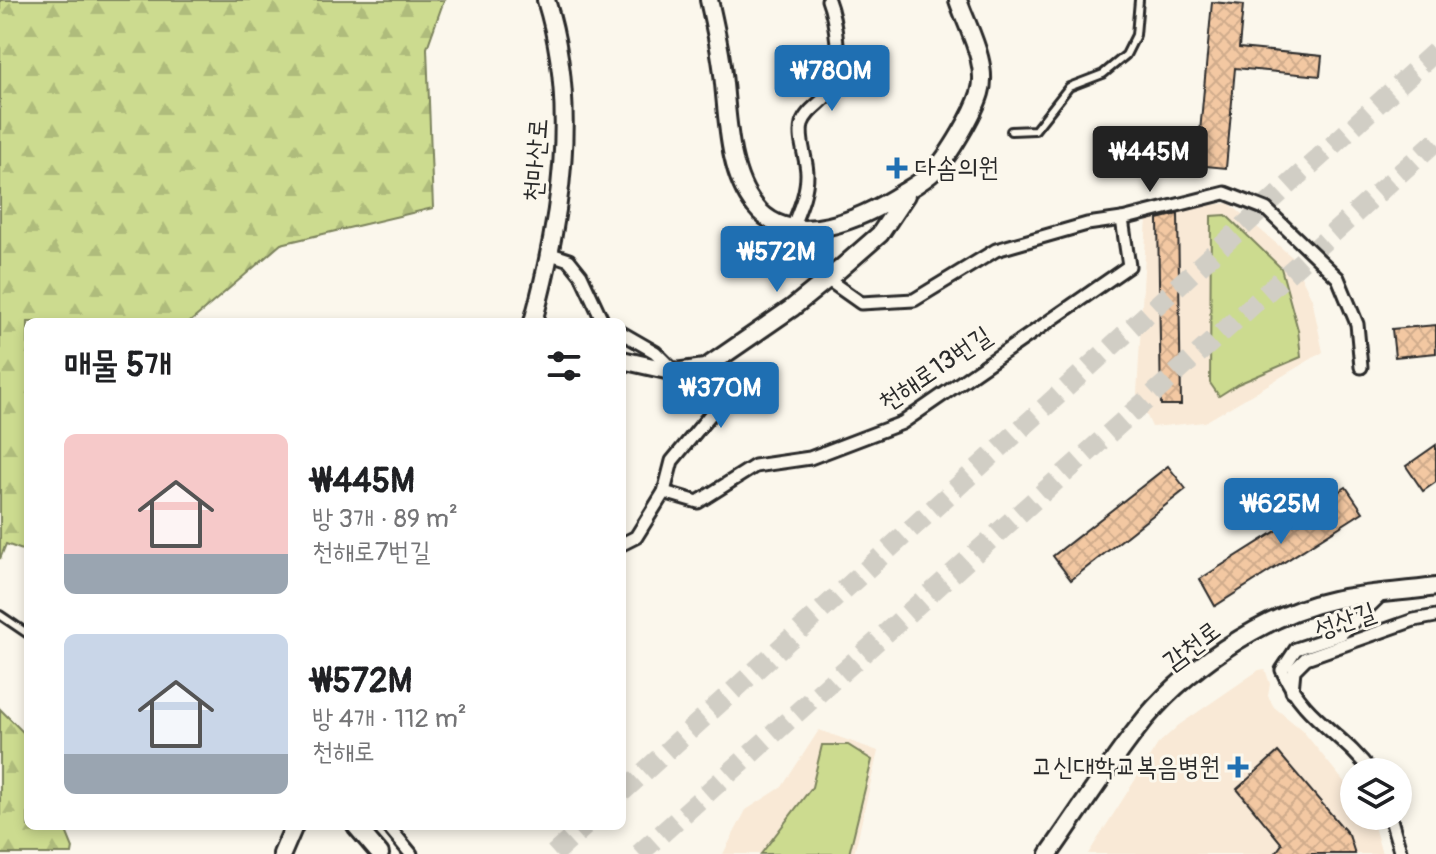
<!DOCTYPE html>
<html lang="ko">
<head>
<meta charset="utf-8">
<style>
	:root { --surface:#fff; --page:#f2f2f2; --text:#202124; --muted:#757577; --accent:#1f6fb2 }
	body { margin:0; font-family:Pangolin,"Poor Story",sans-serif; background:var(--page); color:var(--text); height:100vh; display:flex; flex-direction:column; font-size:30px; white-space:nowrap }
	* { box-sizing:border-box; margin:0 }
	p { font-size:26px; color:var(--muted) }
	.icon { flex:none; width:44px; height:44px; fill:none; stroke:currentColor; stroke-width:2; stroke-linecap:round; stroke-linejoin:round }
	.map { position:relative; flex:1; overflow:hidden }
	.side { position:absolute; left:24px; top:318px; width:602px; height:512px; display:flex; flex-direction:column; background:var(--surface); border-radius:12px; box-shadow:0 4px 12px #0003 }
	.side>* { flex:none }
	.tools { position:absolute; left:1340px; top:758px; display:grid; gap:16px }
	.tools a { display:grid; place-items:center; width:72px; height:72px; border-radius:50%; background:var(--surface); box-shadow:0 4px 12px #0003; font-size:40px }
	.price { position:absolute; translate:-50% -68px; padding:0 18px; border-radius:8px; background:var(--accent); color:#fff; font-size:26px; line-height:52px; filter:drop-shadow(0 2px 4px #0008) }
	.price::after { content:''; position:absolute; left:50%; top:48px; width:24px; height:18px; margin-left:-12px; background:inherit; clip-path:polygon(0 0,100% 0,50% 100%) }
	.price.on { background:#222; color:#fff }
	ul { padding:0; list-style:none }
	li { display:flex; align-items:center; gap:24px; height:200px; padding:0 40px }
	li span { display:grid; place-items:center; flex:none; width:224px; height:160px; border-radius:12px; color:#555 }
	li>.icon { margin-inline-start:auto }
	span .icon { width:96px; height:96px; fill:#fffc; stroke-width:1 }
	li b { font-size:34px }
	h2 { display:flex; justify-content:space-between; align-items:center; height:96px; padding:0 40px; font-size:34px }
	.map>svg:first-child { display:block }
	.built { fill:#f9e9d6 }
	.forest { fill:url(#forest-firs); stroke:#7c835d; stroke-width:2 }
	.green { fill:#ccdb8f; stroke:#7c835d; stroke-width:2 }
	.building { fill:url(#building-cross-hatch); stroke:#2b2b2b; stroke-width:2 }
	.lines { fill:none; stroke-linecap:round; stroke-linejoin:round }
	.highway-tunnel { stroke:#d1cec5; stroke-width:20; stroke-dasharray:20 10; stroke-linecap:butt }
	.lane-casing { stroke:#2b2b2b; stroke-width:12 }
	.street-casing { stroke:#2b2b2b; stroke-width:17 }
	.secondary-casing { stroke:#2b2b2b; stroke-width:22 }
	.lane { stroke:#fbf7ec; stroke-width:6 }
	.street { stroke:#fbf7ec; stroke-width:11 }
	.secondary { stroke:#fbf7ec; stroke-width:16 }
	.poi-dot { fill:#1f6fb2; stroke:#fbf7ec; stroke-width:3 }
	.labels { text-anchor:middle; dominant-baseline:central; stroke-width:6; stroke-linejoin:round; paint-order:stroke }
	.street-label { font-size:26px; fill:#2b2b2b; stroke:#fbf7ec }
	.poi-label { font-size:26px; fill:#2b2b2b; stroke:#fbf7ec; text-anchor:start }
</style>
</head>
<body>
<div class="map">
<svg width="1436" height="854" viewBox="0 0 1436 854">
	<defs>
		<pattern id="forest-firs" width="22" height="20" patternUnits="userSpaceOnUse" patternTransform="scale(2)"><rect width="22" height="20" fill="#ccdb8f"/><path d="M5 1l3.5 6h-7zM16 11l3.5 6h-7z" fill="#afbc7c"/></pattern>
		<pattern id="building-cross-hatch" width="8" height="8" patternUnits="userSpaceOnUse" patternTransform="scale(2)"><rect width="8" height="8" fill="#f3c8a2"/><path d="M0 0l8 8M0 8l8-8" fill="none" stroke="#d0ac8c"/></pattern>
	</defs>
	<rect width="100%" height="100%" fill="#fbf7ec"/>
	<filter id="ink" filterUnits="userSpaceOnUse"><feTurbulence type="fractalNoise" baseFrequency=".0125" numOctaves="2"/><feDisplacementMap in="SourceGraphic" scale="16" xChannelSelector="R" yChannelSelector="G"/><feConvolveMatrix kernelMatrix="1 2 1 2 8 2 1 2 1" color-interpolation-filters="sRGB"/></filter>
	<g filter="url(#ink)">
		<g class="built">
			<polygon points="1229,203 1292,257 1312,299 1323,352 1205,422 1152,427 1137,394 1147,217 1184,207"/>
			<polygon points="1265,669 1270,684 1268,696 1274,707 1302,730 1354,794 1354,816 1371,816 1382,854 1088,854 1158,744 1179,725 1259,670"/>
			<polygon points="819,730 878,751 854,854 723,854 746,810 782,787"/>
		</g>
		<g class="forest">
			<polygon points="0,0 444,0 427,48 433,208 281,244 190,322 28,322 28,552 6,544 0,559"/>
			<polygon points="0,709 25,734 28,741 28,826 64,826 73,848 72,854 0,854"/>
		</g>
		<g class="green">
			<polygon points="1226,215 1281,268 1298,330 1301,357 1238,384 1219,396 1210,383 1211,216"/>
			<polygon points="822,745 848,745 872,760 849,854 761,854 812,787"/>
		</g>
		<g class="building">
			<polygon points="1212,2 1243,5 1239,48 1322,56 1320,76 1235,68 1226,168 1165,162 1168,129 1200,132"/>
			<polygon points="1178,214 1181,405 1161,405 1158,219"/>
			<polygon points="1436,325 1436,353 1395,357 1392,329"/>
			<polygon points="1436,445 1436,482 1423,491 1406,466"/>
			<polygon points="1168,466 1186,489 1071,580 1053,556"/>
			<polygon points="1346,487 1363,512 1215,606 1200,579"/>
			<polygon points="1278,752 1349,835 1355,854 1275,854 1282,844 1237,789"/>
		</g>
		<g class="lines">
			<g class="highway-tunnel">
				<polyline points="622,792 1436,51"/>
				<polyline points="554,854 585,826"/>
				<polyline points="639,854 1436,141"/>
			</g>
			<defs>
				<g id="lane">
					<polyline points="1011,131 1035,130 1069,87 1103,74 1126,55 1136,35 1139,0"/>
					<polyline points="0,615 28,634"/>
				</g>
				<g id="street">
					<path d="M792,228C799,210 807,194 807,174C807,158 798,140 802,124C807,108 827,101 834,86C843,68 835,18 828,0"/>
					<polyline points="551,254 569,260 581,275 603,322"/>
					<polyline points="827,279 861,303 914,300 996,250 1087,224 1122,219 1225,193 1266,209 1338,278 1357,324 1361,367"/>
					<polyline points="622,333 655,352 673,370"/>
					<polyline points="664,492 698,502 755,466 810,458 902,423 1129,266 1122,219"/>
					<polyline points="622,544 636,537 664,492 672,461 715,409 713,377 705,368"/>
					<polyline points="1292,691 1294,670 1306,658 1414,620 1436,616"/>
					<path d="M1371,772C1342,732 1304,720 1282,670L1296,649L1341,634L1381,595"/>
					<polyline points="1390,816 1401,854"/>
					<polyline points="388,826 411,854"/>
				</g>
				<g id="secondary">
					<path d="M709,0C714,22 719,44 722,66C728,109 726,171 755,206C792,253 865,217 904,192C914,186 926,179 934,171C949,156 974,113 980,93C989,64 967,27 958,0"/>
					<path d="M533,322C561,218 579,105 546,0"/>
					<polyline points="622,360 675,372 705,368 792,308 840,269 880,234 906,195"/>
					<polyline points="356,826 380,854"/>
					<polyline points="282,854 294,826"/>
					<path d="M1049,854C1078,813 1106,769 1137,729C1180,672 1262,615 1333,600C1366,593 1402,592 1436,587"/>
				</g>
			</defs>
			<use href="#lane" class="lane-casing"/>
			<use href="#street" class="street-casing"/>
			<use href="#secondary" class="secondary-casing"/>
			<use href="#lane" class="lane"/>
			<use href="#street" class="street"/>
			<use href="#secondary" class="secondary"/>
		</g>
	</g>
	<g class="poi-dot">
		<path d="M893 156h8v8h8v8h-8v8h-8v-8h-8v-8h8z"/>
		<path d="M1234 755h8v8h8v8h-8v8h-8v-8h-8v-8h8z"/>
	</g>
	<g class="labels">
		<g class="street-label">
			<text transform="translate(536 160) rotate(-86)">천마산로</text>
			<text transform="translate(935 369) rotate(-34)">천해로13번길</text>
			<text transform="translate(1345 621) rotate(-19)">성산길</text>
			<text transform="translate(1192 646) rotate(-37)">감천로</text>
		</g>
		<g class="poi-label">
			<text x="915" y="168">다솜의원</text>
			<text x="1220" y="767" text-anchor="end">고신대학교복음병원</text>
		</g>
	</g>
</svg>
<div class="tools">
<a><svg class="icon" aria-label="layers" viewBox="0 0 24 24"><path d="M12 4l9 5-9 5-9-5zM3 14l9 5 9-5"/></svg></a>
</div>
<b class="price" style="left:832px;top:113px">₩780M</b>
<b class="price on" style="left:1150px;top:194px">₩445M</b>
<b class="price" style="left:777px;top:294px">₩572M</b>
<b class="price" style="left:721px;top:430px">₩370M</b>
<b class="price" style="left:1281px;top:546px">₩625M</b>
<section class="side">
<h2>매물 5개<svg class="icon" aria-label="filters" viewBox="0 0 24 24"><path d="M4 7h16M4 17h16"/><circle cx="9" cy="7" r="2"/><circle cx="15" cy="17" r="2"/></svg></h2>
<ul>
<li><span style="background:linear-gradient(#f6c9c9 75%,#9aa5b1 0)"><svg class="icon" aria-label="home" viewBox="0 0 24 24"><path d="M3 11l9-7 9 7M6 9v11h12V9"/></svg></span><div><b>₩445M</b><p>방 3개 · 89 m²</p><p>천해로7번길</p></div></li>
<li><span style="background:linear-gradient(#c9d6e8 75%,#9aa5b1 0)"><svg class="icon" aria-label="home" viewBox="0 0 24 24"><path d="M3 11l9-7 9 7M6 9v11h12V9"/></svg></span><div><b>₩572M</b><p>방 4개 · 112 m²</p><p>천해로</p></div></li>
</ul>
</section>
</div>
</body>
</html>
